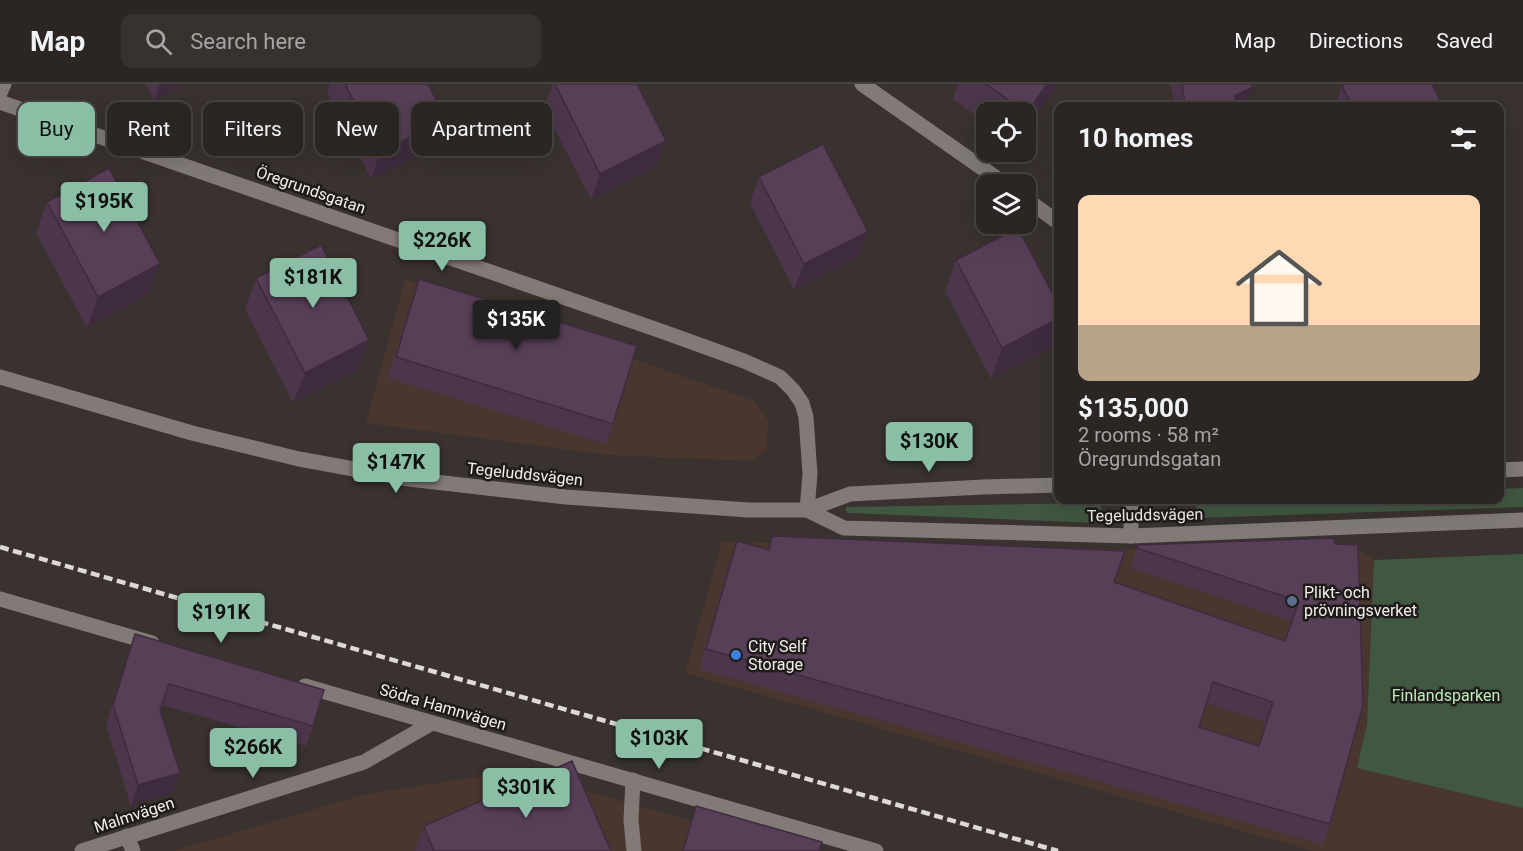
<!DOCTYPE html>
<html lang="en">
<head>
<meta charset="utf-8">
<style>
	:root { --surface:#2b2623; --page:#373230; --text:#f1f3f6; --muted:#a6a5a6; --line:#474341; --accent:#8abfa5 }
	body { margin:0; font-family:Roboto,sans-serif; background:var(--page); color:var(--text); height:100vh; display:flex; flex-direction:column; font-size:22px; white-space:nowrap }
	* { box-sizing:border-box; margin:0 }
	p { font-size:20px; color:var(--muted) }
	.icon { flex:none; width:33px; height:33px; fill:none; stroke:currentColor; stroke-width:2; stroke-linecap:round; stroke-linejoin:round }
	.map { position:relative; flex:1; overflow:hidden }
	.panel { position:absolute; left:1054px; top:18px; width:450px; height:402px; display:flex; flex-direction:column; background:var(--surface); border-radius:12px; box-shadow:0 6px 24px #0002,0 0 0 2px var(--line) }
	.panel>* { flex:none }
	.hud { position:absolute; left:18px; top:18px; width:570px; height:54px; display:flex; gap:12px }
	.tools { position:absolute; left:976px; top:18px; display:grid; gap:12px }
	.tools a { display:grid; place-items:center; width:60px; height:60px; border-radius:12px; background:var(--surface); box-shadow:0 6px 24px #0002,0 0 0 2px var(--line); font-size:30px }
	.price { position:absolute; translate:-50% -51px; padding:0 14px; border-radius:6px; background:var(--accent); color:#111; font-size:20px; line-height:39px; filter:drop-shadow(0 2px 3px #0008) }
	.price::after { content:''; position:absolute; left:50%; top:36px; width:18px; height:14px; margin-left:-9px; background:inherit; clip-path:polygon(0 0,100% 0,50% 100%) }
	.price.selected { background:#222; color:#fff }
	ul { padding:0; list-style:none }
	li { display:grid; align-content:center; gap:12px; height:318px; padding:0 24px }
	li+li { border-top:2px solid var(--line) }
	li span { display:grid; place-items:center; height:186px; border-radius:12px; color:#555 }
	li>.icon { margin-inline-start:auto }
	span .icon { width:108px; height:108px; fill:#fffc; stroke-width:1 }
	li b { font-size:26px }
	h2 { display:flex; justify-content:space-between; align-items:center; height:72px; padding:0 24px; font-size:26px }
	.chip { padding:0 21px; border-radius:12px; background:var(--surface); box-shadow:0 6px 24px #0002,0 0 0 2px var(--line); font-size:21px; line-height:54px }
	.chip.selected { background:var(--accent); color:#111 }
	header { display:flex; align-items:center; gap:36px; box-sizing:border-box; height:84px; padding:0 30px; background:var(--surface); border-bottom:2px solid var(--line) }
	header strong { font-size:28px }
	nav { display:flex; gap:33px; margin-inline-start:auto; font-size:21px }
	.search { width:420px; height:54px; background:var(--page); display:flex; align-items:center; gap:15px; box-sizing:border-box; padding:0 21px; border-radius:12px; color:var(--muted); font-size:22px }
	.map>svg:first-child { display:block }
	.commercial { fill:#49372f }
	.green { fill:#405741 }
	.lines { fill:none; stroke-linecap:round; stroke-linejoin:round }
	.minor { stroke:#817a76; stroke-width:15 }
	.secondary { stroke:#817a76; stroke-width:15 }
	.rail { stroke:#ded9d7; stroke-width:4.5; stroke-dasharray:9 4.5; stroke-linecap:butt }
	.wall { fill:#4c364c; fill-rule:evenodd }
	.shaded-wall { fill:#3e2c3e }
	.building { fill:#583f58; stroke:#3e2c3e; stroke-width:1.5; fill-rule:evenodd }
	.service-dot { fill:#5c6f8a; stroke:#1e1b19; stroke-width:2 }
	.shop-dot { fill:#3f7fe0; stroke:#1e1b19; stroke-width:2 }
	.labels { text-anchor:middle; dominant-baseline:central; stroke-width:5; stroke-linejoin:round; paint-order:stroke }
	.street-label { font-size:16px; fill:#f3efed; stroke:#1e1b19 }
	.poi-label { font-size:16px; fill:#f3efed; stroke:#1e1b19; text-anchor:start }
	.park-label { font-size:16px; fill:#bcedbd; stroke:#1e1b19 }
</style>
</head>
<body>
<header>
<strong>Map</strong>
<div class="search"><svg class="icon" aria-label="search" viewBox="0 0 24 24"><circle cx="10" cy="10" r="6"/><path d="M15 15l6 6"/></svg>Search here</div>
<nav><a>Map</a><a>Directions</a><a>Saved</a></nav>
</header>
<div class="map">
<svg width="1523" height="767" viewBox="0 0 1523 767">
	<rect width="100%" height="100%" fill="#39322f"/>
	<g class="commercial">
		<polygon points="405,195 754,317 768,336 767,365 751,377 609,371 366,339"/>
		<polygon points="722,458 1169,466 1353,462 1374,476 1367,640 1357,684 1523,724 1523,767 1313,767 685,589"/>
		<polygon points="513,687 802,767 174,767 362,711"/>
	</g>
	<g class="green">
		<polygon points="1523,404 1523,423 1197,434 1196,416 1500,416 1500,405"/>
		<polygon points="1095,419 1101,420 1102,437 1096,439 849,429 845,426 847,423"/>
		<polygon points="1523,470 1523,724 1357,684 1367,640 1374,476"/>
	</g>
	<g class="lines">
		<g class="minor">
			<polyline points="862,0 1005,100"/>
			<polyline points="0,9 4,0"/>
			<polyline points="0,18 661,247 744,277 780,293 793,306 802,319 806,333 810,390 807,426"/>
			<polyline points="1026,115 1059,139"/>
			<polyline points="1131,416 1131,452"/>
			<polyline points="633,696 631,736 634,767"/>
			<polyline points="127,752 133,767"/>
			<polyline points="82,767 364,678 432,639"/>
		</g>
		<g class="secondary">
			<polyline points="0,293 192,349 299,375 409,395 566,413 748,426 807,426 850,410 983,403 1059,401"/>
			<polyline points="1500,386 1523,385"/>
			<polyline points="807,426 844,444 1131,452 1523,436"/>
			<polyline points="0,515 152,559"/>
			<polyline points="305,602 876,767"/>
		</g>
		<polyline class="rail" points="0,463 1058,767"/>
	</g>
	<g class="wall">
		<polygon points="146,0 186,0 154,17"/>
		<polygon points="330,0 428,0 446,35 436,61 371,95 327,8"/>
		<polygon points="553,0 637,0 656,83 591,116 544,24"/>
		<polygon points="958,0 1058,0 1026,45 1026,28 987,28 987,40 953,15"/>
		<polygon points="1170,0 1252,0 1246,22 1175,22"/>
		<polygon points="1346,0 1439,0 1437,4 1435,6 1443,22 1335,22 1335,21 1342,2"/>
		<polygon points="759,93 868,148 858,174 794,206 750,119"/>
		<polygon points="47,118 149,210 87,244 36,149"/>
		<polygon points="956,176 1059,222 1059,245 1053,263 991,295 945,207"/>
		<polygon points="256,194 369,256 358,286 293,319 245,225"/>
		<polygon points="419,195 613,340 606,360 388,294 412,216"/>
		<path d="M772,452L1114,498L1285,557L1292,537L1130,484L1138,461L1334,454L1330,740L1323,760L699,585L730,477L737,457L768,465ZM1206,619L1265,638L1258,662L1199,643Z"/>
		<polygon points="135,550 313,642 306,662 162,621 160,626 180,689 172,709 131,722 106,641"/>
		<polygon points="696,722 819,767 682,767"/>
		<polygon points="424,742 611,767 415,767"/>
	</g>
	<g class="shaded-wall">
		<polygon points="160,0 186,0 154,17"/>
		<polygon points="1047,0 1058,0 1026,45 1027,29"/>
		<polygon points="1426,0 1439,0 1437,4 1422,12"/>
		<polygon points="1253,3 1246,22 1230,22 1234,12"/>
		<polygon points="446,35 436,61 371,95 380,69"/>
		<polygon points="666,57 656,83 591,116 600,90"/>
		<polygon points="868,148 858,174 794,206 804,180"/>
		<polygon points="160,180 149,210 87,244 98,213"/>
		<polygon points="1059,234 1059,245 1053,263 991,295 1002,264"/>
		<polygon points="369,256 358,286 293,319 305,289"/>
		<polygon points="180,689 172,709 131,722 138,701"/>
	</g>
	<g class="building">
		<polygon points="345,0 428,0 446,35 380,69"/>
		<polygon points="555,0 637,0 666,57 600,90"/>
		<polygon points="986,0 1047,0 1027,29"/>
		<polygon points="1182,0 1252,0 1253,3 1234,12 1239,22 1176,22 1185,19"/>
		<polygon points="1346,0 1432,0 1443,22 1352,22 1342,2"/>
		<polygon points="823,60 868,148 804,180 759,93"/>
		<polygon points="109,84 160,180 98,213 47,118"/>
		<polygon points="1018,144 1059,222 1059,234 1002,264 956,176"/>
		<polygon points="321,161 369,256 305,289 256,194"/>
		<polygon points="419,195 637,262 613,340 396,273"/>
		<path d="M772,452L1125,467L1114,498L1285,557L1299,517L1137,464L1138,461L1334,454L1335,460L1358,461L1363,621L1330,740L706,565L737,457L769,466ZM1213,598L1273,618L1259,662L1199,643Z"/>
		<polygon points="135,550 324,606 313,642 169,600 160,626 180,689 138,701 113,621"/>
		<polygon points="572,677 611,767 434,767 424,742"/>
		<polygon points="696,722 822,758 819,767 683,767"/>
	</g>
	<circle class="service-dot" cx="1292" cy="517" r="6"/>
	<circle class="shop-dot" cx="736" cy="571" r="6"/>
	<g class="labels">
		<g class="street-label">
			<text transform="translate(311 106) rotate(19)">Öregrundsgatan</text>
			<text transform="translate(525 390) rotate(6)">Tegeluddsvägen</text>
			<text transform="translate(1145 431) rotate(-1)">Tegeluddsvägen</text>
			<text transform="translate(443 623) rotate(16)">Södra Hamnvägen</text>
			<text transform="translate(134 731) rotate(-18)">Malmvägen</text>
		</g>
		<g class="poi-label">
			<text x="1304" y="508">Plikt- och<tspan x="1304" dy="18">prövningsverket</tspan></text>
			<text x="748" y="562">City Self<tspan x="748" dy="18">Storage</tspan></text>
		</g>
		<g class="park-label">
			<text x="1446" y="611">Finlandsparken</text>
		</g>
	</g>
</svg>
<div class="tools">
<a><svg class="icon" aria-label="locate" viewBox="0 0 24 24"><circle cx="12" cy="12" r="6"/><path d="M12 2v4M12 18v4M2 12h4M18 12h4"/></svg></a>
<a><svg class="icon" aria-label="layers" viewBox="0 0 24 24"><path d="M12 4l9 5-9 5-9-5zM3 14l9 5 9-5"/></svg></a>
</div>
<b class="price" style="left:104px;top:149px">$195K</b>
<b class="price" style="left:442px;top:188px">$226K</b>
<b class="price" style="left:313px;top:225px">$181K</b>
<b class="price selected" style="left:516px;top:267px">$135K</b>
<b class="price" style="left:929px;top:389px">$130K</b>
<b class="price" style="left:396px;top:410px">$147K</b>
<b class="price" style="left:221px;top:560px">$191K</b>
<b class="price" style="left:659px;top:686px">$103K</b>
<b class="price" style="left:253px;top:695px">$266K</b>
<b class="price" style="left:526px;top:735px">$301K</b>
<div class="hud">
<a class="chip selected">Buy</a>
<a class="chip">Rent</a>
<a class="chip">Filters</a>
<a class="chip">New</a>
<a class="chip">Apartment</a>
</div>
<section class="panel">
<h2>10 homes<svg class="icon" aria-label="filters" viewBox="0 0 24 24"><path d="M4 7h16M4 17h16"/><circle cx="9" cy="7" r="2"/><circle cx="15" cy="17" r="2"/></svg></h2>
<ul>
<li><span style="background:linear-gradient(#ffd9b3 70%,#b9a48a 0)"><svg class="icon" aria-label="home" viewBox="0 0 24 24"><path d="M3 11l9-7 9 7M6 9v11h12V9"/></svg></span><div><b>$135,000</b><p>2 rooms · 58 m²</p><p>Öregrundsgatan</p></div></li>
</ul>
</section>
</div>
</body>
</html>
